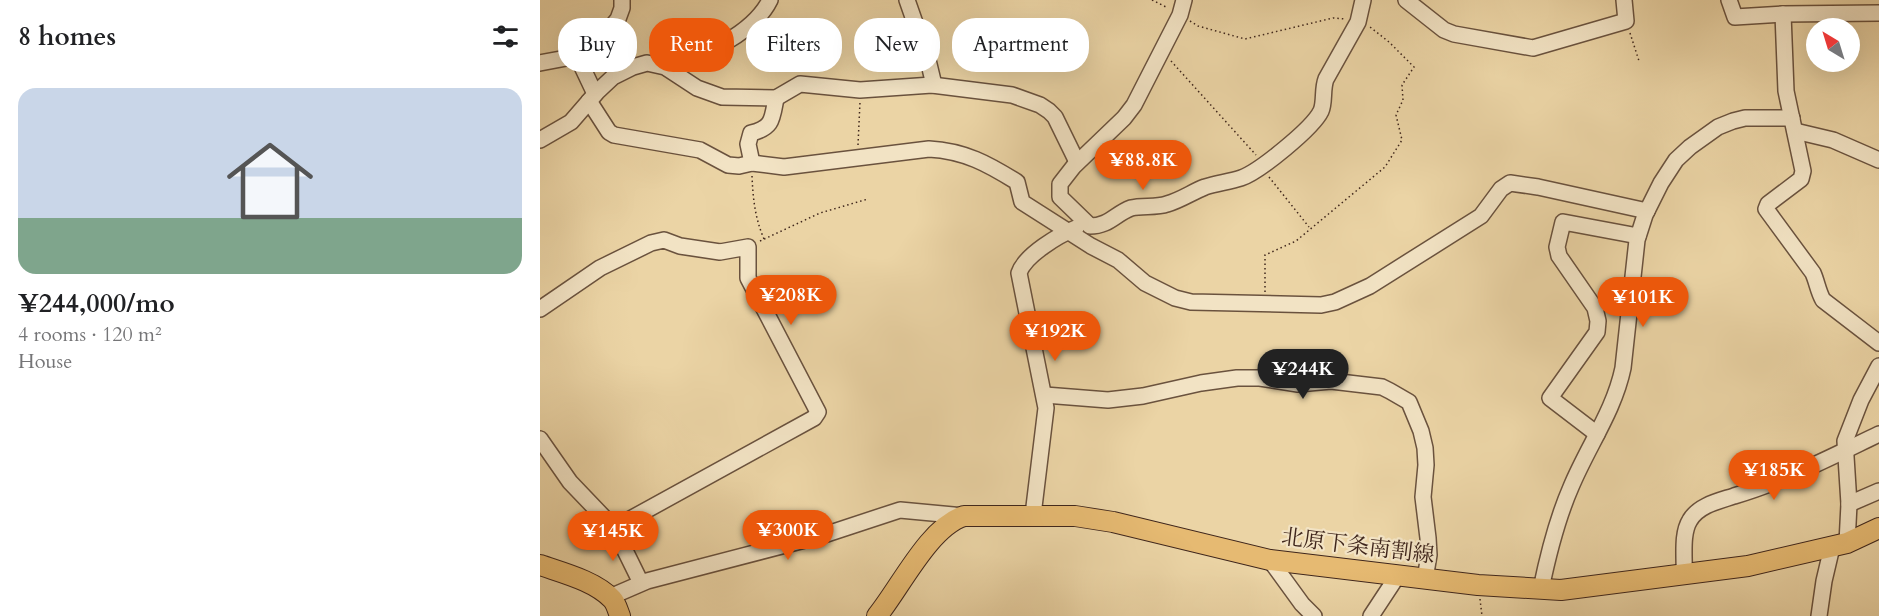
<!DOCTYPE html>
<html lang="en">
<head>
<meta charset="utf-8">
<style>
	:root { --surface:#fff; --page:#f6f6f6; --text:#202124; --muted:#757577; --accent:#ea580c }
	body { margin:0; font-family:Cardo,"Noto Serif JP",serif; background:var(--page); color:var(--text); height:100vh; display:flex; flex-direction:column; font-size:22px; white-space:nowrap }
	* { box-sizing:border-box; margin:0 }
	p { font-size:20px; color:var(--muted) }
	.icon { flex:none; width:33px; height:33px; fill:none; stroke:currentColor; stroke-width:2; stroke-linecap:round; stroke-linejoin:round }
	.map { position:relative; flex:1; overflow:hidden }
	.sheet { display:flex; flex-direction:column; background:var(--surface); width:540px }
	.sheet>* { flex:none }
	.banner { position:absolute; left:18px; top:18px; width:570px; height:54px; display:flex; gap:12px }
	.needle { width:39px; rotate:322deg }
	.controls { position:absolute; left:1266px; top:18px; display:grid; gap:12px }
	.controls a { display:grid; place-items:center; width:54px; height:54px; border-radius:50%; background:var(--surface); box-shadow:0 6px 24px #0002; font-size:30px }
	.price { position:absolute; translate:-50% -51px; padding:0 14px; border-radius:21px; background:var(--accent); color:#fff; font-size:20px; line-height:39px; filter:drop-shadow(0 2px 3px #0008) }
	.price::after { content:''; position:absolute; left:50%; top:36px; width:18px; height:14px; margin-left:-9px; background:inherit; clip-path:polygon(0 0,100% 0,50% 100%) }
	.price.current { background:#222; color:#fff }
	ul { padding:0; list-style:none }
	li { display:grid; align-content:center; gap:12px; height:318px; padding:0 18px }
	li span { display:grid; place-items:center; height:186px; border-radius:18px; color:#555 }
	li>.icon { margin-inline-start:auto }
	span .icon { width:108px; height:108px; fill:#fffc; stroke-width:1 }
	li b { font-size:26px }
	h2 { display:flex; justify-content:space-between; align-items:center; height:72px; padding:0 18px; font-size:26px }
	.pill { padding:0 21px; border-radius:24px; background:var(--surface); box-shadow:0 6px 24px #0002; font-size:21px; line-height:54px }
	.pill.current { background:var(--accent); color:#fff }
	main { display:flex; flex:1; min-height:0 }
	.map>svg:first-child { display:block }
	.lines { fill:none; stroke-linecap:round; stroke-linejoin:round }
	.minor-casing { stroke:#6a523e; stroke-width:18 }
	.major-casing { stroke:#3f261c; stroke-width:22 }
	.path { stroke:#3f261c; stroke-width:1.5; stroke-dasharray:1.5 3; stroke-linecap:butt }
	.minor { stroke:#f2e3c4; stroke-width:15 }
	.major { stroke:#e6ba72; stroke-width:20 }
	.labels { text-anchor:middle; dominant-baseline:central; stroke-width:4.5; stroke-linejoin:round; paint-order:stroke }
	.street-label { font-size:22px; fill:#3f261c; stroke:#f2e3c4 }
</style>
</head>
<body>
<main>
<section class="sheet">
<h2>8 homes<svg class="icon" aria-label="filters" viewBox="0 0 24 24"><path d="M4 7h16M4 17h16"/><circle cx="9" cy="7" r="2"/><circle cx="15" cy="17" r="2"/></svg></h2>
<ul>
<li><span style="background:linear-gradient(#c9d6e8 70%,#7fa58c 0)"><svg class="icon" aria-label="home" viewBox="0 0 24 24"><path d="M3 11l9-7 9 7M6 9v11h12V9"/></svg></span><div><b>¥244,000/mo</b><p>4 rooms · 120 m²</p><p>House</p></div></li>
</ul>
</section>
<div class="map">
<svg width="1339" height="616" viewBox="0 0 1339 616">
	<rect width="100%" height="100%" fill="#ebd4a5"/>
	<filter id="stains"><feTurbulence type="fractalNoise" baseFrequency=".00333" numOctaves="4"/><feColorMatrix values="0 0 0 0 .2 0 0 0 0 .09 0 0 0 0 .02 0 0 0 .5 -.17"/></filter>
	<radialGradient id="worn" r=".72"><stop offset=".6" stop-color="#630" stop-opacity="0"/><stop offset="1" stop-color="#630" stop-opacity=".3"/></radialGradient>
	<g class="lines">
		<defs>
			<g id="minor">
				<polyline points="367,0 388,60 394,85"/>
				<path d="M644,0L640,15L594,105L584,118L534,166L520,184V197L550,226C569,226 575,214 591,208C602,205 616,208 627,204C641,200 652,192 665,187C677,183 689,182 701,178C719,172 773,128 781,111C785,102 782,89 786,79L818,22L823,0"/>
				<polyline points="866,0 904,30 914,34 993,48 1086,21 1084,0"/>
				<polyline points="1189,0 1195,17 1243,14 1339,13"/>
				<path d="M1243,14L1246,91L1263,171L1261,179L1228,204L1226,209L1273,273C1277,282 1278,291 1283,300L1339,343"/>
				<polyline points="37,56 55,94"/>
				<polyline points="0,63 37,56 69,30 78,19 82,8 82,0"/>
				<path d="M127,68C163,54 212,36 230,0"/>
				<path d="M49,101L69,132L74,135L160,150L188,165L199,166L212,163L244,167L389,149C425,151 448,164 477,182L482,202L551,246L578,260L605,283L635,298L651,302L781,305L795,302L830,286L941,216L961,189L970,183L998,187L1107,211"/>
				<polyline points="1255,131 1293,140 1339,160"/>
				<polyline points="0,140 31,122 57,92 73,77 93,67 107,63 125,67 157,88 182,97 236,98 260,84 320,90 392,85 472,95 500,105 509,111 515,117 537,162"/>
				<path d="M212,163L208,144L211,133C233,128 232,119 236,98"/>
				<polyline points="0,309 60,268 111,243 124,240 140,246 180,252 208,247 208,278 278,412 274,418 74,528"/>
				<polyline points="505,395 568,400 603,396 661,383 697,378 720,378 758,384 791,381 842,387 850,391 869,402 881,431 885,448 886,465 883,497 888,538 889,555 885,579"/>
				<polyline points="1057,434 1010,398 1057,332 1058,321 1055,308 1019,256 1017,247 1023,222 1098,236"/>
				<polyline points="0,439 30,482 74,528 101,583"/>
				<polyline points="1309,504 1339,491"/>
				<path d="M493,515L506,408L479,273C485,255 519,235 536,228"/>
				<polyline points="1307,543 1309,504 1305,441 1321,400 1339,366"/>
				<polyline points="730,560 762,604 774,616"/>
				<path d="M1144,575C1145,558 1141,534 1150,520C1159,505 1179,501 1194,496C1245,481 1291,457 1339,434"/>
				<path d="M1001,589C1008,555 1017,519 1031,487C1048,446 1074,411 1083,368L1097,240L1105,215L1121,183L1136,160L1150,147L1178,127L1193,121L1205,118H1252"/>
				<polyline points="70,597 107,581 284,535 360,510 424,516"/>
				<polyline points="831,616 858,575"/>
				<polyline points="1279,616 1284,581 1292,547"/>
			</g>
			<g id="major">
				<path d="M0,565C23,573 55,581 72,599C76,603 78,611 80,616"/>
				<path d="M337,616C360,588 389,527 424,516H535L573,522L730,560L938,585L1021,590L1208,566L1307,543L1339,528"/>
			</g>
		</defs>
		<use href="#minor" class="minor-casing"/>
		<use href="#major" class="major-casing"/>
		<g class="path">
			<polyline points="612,0 628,8"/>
			<polyline points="650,21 658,26 705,39 793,18 805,19"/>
			<polyline points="1090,33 1099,61"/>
			<polyline points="631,61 716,155"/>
			<polyline points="318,145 320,102"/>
			<path d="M212,176C213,199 215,218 224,239"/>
			<polyline points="729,177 769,227"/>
			<polyline points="220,241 280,213 328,199"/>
			<polyline points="725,292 725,255 756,241 845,167 862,140 856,115 863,100 862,85 874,67 849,42 830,27"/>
			<polyline points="940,599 942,616"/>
		</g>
		<use href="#minor" class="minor"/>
		<use href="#major" class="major"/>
	</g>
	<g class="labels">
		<g class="street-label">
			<text transform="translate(818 546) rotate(7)">北原下条南割線</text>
		</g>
	</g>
	<rect width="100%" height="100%" filter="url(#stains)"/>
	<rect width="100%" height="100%" fill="url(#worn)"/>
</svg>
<div class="controls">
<a><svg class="needle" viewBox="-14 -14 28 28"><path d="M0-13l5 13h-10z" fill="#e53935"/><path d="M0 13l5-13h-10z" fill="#757577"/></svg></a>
</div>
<b class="price" style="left:603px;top:191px">¥88.8K</b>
<b class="price" style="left:251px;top:326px">¥208K</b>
<b class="price" style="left:1103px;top:328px">¥101K</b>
<b class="price" style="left:515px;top:362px">¥192K</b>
<b class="price current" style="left:763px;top:400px">¥244K</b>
<b class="price" style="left:1234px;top:501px">¥185K</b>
<b class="price" style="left:248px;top:561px">¥300K</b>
<b class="price" style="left:73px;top:562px">¥145K</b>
<div class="banner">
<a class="pill">Buy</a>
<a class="pill current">Rent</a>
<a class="pill">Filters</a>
<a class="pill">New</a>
<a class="pill">Apartment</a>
</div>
</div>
</main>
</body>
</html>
